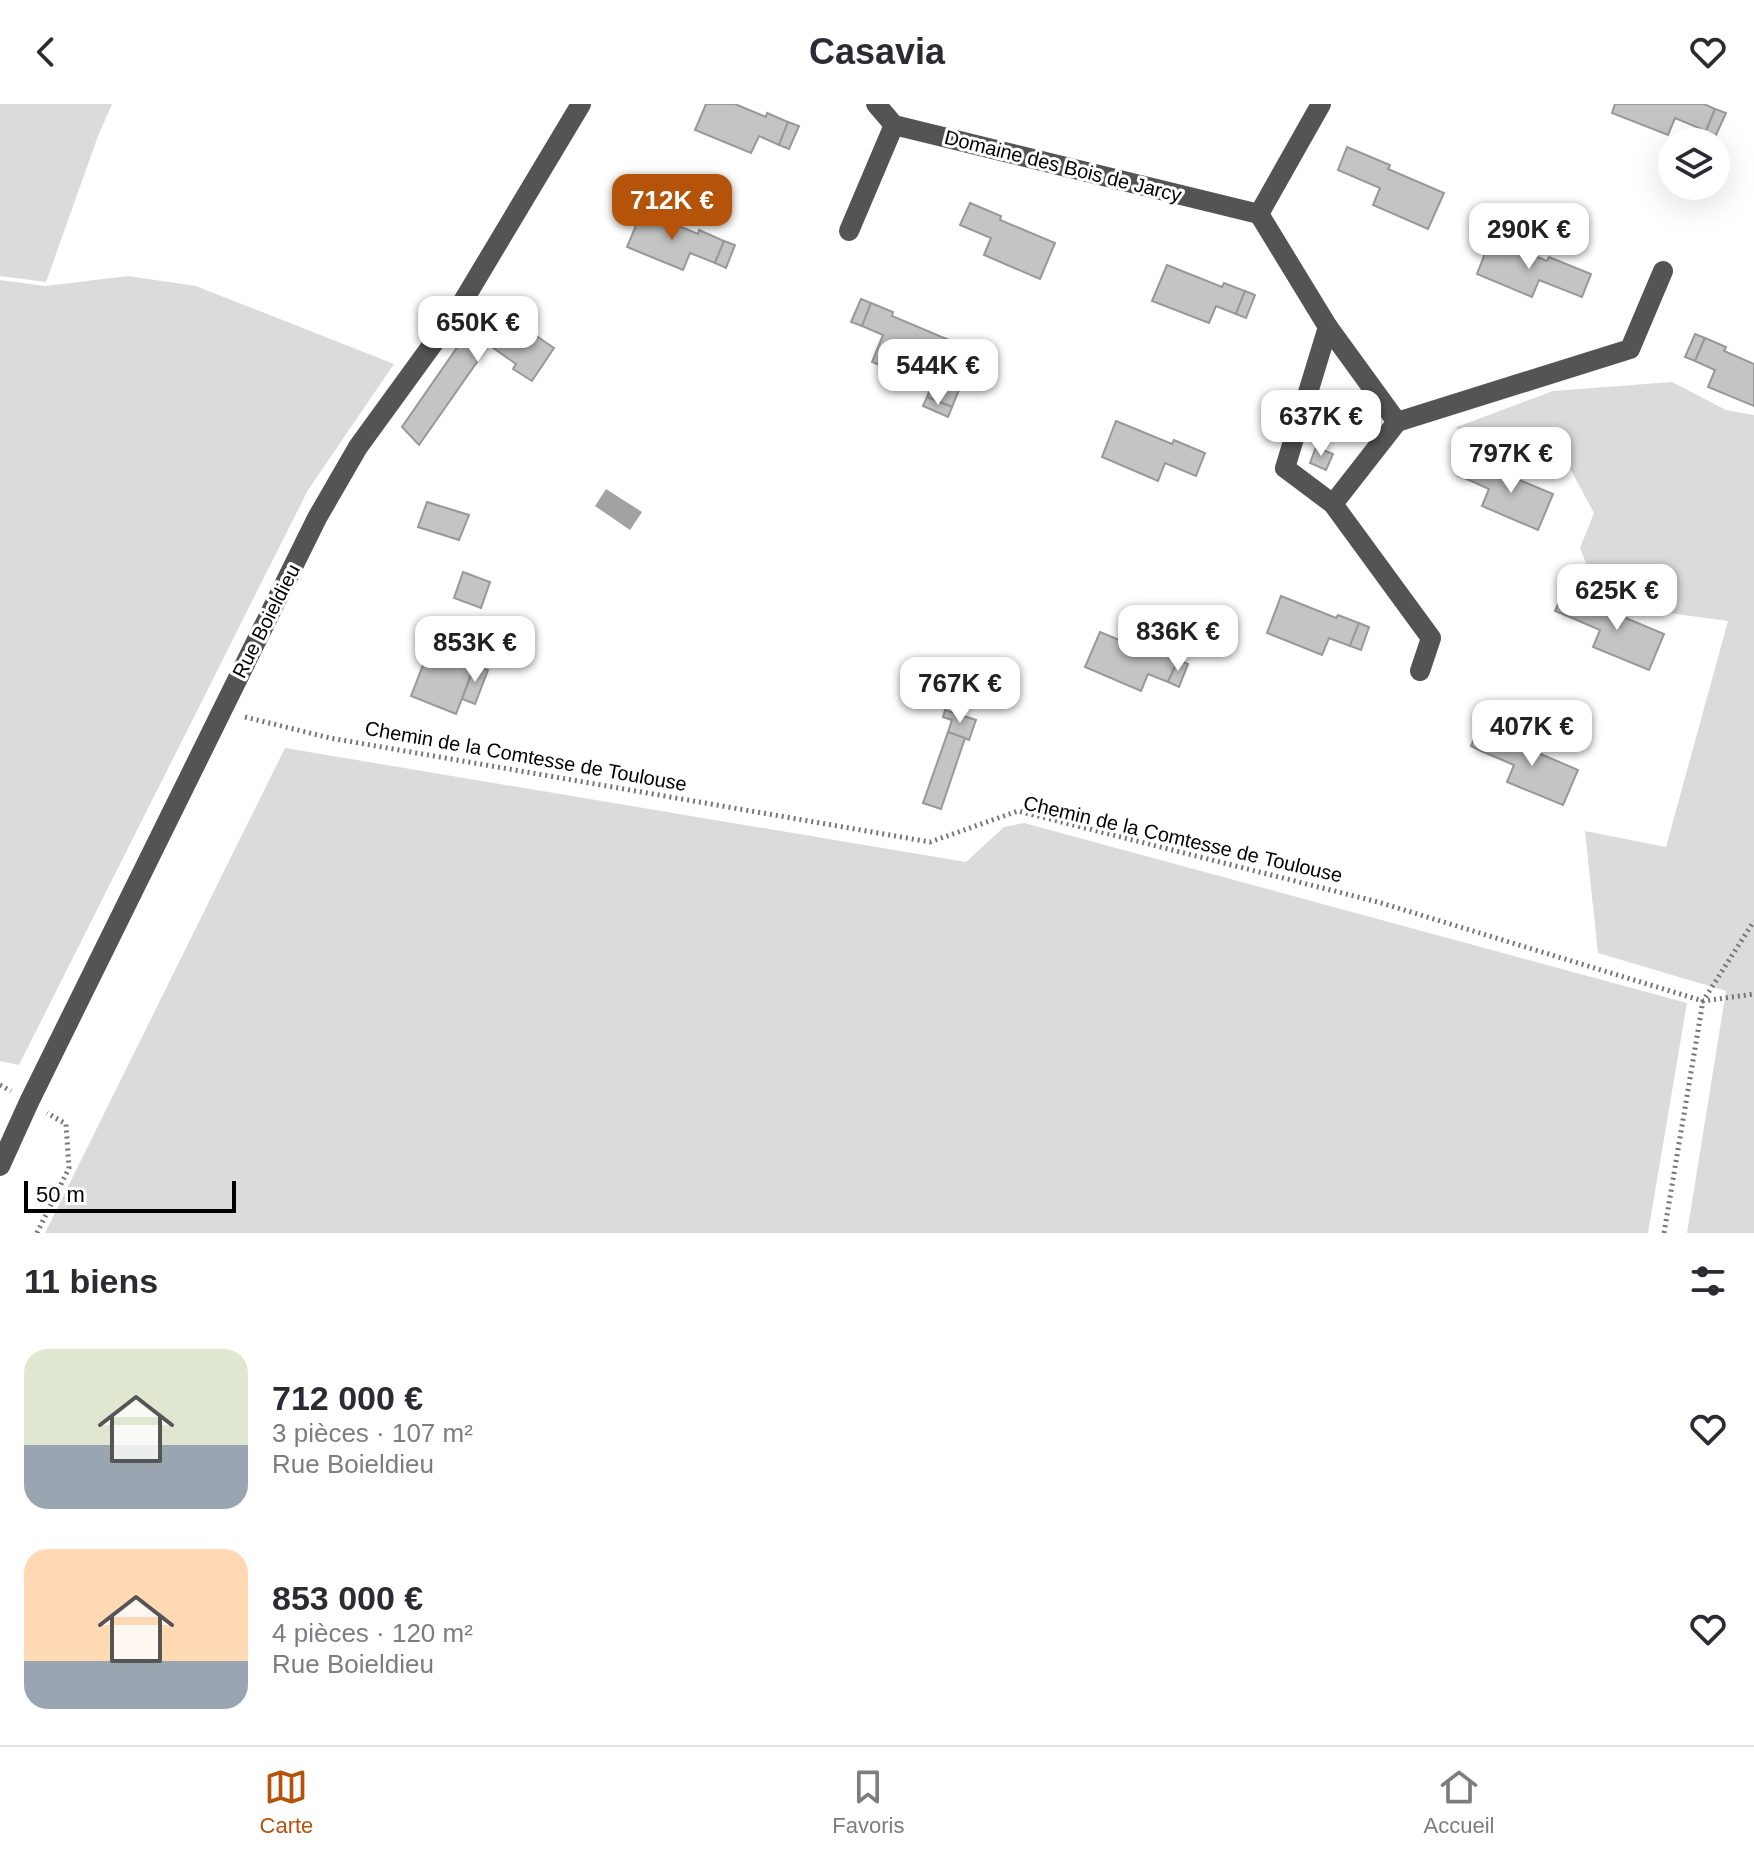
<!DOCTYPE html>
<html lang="fr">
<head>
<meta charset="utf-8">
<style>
	:root { --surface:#fff; --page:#f7f7f7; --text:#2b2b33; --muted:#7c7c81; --line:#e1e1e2; --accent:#b45309 }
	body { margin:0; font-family:Helvetica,sans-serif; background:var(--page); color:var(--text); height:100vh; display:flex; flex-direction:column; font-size:30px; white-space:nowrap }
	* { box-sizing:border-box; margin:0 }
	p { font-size:26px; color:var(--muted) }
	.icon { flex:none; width:44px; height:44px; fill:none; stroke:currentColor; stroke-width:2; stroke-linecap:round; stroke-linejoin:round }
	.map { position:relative; height:1129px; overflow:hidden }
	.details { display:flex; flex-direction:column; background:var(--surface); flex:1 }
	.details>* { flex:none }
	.controls { position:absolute; left:1658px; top:24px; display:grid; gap:16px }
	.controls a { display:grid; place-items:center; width:72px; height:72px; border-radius:50%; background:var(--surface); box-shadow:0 8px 32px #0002; font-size:40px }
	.scale { position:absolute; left:24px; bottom:20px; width:212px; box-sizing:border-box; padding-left:8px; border:4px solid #000; border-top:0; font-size:22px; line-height:28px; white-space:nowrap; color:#000; -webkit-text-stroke:6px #fff; paint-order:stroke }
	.price { position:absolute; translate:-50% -68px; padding:0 18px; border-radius:16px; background:#fff; color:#222; font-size:26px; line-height:52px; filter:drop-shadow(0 2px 4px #0008) }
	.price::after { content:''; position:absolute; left:50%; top:48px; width:24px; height:18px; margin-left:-12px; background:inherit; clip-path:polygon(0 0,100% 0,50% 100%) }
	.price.on { background:var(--accent); color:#fff }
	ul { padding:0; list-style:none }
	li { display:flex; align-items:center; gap:24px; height:200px; padding:0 24px }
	li span { display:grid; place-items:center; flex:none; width:224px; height:160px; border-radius:24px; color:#555 }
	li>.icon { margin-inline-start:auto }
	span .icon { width:96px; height:96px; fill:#fffc; stroke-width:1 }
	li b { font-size:34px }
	h2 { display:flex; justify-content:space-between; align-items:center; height:96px; padding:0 24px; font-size:34px }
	header { display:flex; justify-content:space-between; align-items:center; height:104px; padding:0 24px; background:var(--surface); font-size:36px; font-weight:800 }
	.tab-bar { display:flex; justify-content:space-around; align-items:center; height:112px; border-top:2px solid var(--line); background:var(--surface); font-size:22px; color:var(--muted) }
	.tab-bar a { display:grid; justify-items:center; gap:4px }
	.tab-bar .on { color:var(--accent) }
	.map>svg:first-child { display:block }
	.green { fill:#dbdbdb }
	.water { fill:#a2a2a2 }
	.building { fill:#c4c4c4; stroke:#989898; stroke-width:2 }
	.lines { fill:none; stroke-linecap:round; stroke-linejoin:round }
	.path { stroke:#767676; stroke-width:5; stroke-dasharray:2 4; stroke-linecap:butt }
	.minor { stroke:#545454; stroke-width:20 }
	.labels { text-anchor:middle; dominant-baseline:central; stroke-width:6; stroke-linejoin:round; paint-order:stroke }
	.street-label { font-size:20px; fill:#000; stroke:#fff }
</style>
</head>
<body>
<header><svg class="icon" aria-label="back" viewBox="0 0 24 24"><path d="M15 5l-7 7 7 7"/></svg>Casavia<svg class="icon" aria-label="heart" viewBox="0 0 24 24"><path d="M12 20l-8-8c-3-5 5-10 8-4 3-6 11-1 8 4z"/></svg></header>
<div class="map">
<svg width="1754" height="1129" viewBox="0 0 1754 1129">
	<rect width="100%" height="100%" fill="#fff"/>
	<g class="green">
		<polygon points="0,0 112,0 98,32 46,178 0,172"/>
		<polygon points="128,172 196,182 394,260 308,386 19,961 0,957 0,176 45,182"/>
		<polygon points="1672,278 1726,306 1754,311 1754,1129 1687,1129 1726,887 1598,849 1585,727 1666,743 1728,517 1602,500 1580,444 1594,409 1561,348 1454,324 1553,287"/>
		<polygon points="285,644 966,758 1004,723 1024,719 1687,899 1648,1129 45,1129"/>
	</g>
	<polygon class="water" points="606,385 642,408 630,426 595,402"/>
	<g class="building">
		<polygon points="706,0 735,0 766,13 767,9 788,18 779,41 759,32 751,49 695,26"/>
		<polygon points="1615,0 1704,0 1715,5 1706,27 1675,14 1668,31 1612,9"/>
		<polygon points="1715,5 1726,9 1716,31 1706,27"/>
		<polygon points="788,18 799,22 789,45 779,41"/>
		<polygon points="1347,43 1390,61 1388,65 1444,89 1428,125 1373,101 1380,84 1338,66"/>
		<polygon points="970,99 1001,112 1000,116 1055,139 1040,175 984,151 991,134 960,121"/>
		<polygon points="642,107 698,130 699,126 724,137 715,159 690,149 683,166 627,143"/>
		<polygon points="1491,134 1547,157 1549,153 1591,170 1582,193 1539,176 1532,193 1477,170"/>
		<polygon points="724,137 735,141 726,164 715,159"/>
		<polygon points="1167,161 1222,183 1224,179 1245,187 1236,210 1216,202 1209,219 1152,197"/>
		<polygon points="1245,187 1255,191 1246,214 1236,210"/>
		<polygon points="861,195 871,199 862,222 851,218"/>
		<polygon points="488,199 554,244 532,277 513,265 516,260 489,241 419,341 402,323"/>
		<polygon points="871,199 893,208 892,212 975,247 952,303 927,293 933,279 929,277 928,281 872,258 883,231 862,222"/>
		<polygon points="1695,230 1705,234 1695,257 1685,253"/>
		<polygon points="1705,234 1726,243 1724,247 1754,260 1754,302 1708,283 1715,266 1695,257"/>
		<polygon points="927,293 952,303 948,313 923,302"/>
		<polygon points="1116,317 1172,340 1174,336 1205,349 1196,372 1165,359 1158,377 1102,353"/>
		<polygon points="1316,343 1333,350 1326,366 1310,359"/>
		<polygon points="1468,349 1478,354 1469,376 1458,372"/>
		<polygon points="1478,354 1499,362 1498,367 1553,390 1538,426 1482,402 1489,385 1469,376"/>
		<polygon points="427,398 469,411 459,436 418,423"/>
		<polygon points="463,468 490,478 481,504 454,494"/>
		<polygon points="1565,484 1575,489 1565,511 1555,507"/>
		<polygon points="1575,489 1610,503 1609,507 1664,530 1649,566 1593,543 1600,526 1565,511"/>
		<polygon points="1281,492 1336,514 1338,511 1359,519 1350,542 1329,534 1322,551 1267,529"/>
		<polygon points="1359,519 1369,523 1361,546 1350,542"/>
		<polygon points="436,528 481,545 456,610 411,592"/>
		<polygon points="1100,528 1155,551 1157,547 1178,556 1168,578 1148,570 1141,587 1085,563"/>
		<polygon points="1178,556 1188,560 1179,583 1168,578"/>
		<polygon points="475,561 488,566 475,600 462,595"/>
		<polygon points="945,606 976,616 969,636 948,628 952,616 943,613"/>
		<polygon points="1480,620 1491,625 1481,647 1471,642"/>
		<polygon points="1491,625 1524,639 1522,642 1578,666 1563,701 1507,678 1514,661 1481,647"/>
		<polygon points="948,628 965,634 941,705 923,699"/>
	</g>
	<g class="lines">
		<g class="path">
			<polyline points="245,613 330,634 930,738 1018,707 1378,798 1703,897 1754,890"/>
			<polyline points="0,981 11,987"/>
			<polyline points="37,1129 69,1064 66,1020 47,1009"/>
			<polyline points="1664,1129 1703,897 1754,817"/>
		</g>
		<g class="minor">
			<polyline points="876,0 894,21 1259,110 1321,0"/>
			<polyline points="1259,110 1328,223 1285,364 1333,400 1431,534 1420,567"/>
			<polyline points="849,127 894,21"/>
			<polyline points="1328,223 1397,318 1630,245 1663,167"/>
			<polyline points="1333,400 1397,318"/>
			<polyline points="0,1062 29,998 317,414 358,343 459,204 581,0"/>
		</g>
	</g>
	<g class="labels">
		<g class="street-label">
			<text transform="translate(1063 62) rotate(14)">Domaine des Bois de Jarcy</text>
			<text transform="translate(266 517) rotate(-63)">Rue Boieldieu</text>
			<text transform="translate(526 652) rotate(10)">Chemin de la Comtesse de Toulouse</text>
			<text transform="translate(1183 735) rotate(13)">Chemin de la Comtesse de Toulouse</text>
		</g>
	</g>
</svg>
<div class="controls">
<a><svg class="icon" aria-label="layers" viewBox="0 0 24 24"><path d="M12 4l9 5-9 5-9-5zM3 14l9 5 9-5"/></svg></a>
</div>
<div class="scale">50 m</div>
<b class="price on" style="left:672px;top:138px">712K €</b>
<b class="price" style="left:1529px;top:167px">290K €</b>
<b class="price" style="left:478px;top:260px">650K €</b>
<b class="price" style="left:938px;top:303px">544K €</b>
<b class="price" style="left:1321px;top:354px">637K €</b>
<b class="price" style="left:1511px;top:391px">797K €</b>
<b class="price" style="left:1617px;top:528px">625K €</b>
<b class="price" style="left:1178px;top:569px">836K €</b>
<b class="price" style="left:475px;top:580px">853K €</b>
<b class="price" style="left:960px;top:621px">767K €</b>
<b class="price" style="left:1532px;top:664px">407K €</b>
</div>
<section class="details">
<h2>11 biens<svg class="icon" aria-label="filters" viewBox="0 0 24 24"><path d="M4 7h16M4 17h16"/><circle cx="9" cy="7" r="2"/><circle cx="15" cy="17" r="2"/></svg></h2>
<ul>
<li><span style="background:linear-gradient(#dfe7d0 60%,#9aa5b1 0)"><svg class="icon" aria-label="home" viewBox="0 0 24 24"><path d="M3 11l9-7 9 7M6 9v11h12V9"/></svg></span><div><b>712 000 €</b><p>3 pièces · 107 m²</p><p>Rue Boieldieu</p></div><svg class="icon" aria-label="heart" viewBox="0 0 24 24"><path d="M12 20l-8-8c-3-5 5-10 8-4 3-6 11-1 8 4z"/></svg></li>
<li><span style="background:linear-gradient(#ffd9b3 70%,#9aa5b1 0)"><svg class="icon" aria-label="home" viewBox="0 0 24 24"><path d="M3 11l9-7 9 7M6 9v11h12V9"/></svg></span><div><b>853 000 €</b><p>4 pièces · 120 m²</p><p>Rue Boieldieu</p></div><svg class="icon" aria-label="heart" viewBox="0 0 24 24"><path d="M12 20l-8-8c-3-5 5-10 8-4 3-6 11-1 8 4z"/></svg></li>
</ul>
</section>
<nav class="tab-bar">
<a class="on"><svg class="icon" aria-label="map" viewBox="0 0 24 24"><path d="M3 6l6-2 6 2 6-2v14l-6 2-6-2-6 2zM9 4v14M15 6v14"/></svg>Carte</a>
<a><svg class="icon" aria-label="saved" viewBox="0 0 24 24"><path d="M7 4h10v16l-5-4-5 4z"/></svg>Favoris</a>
<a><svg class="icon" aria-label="home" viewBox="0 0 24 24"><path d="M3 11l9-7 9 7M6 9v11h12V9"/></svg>Accueil</a>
</nav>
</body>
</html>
